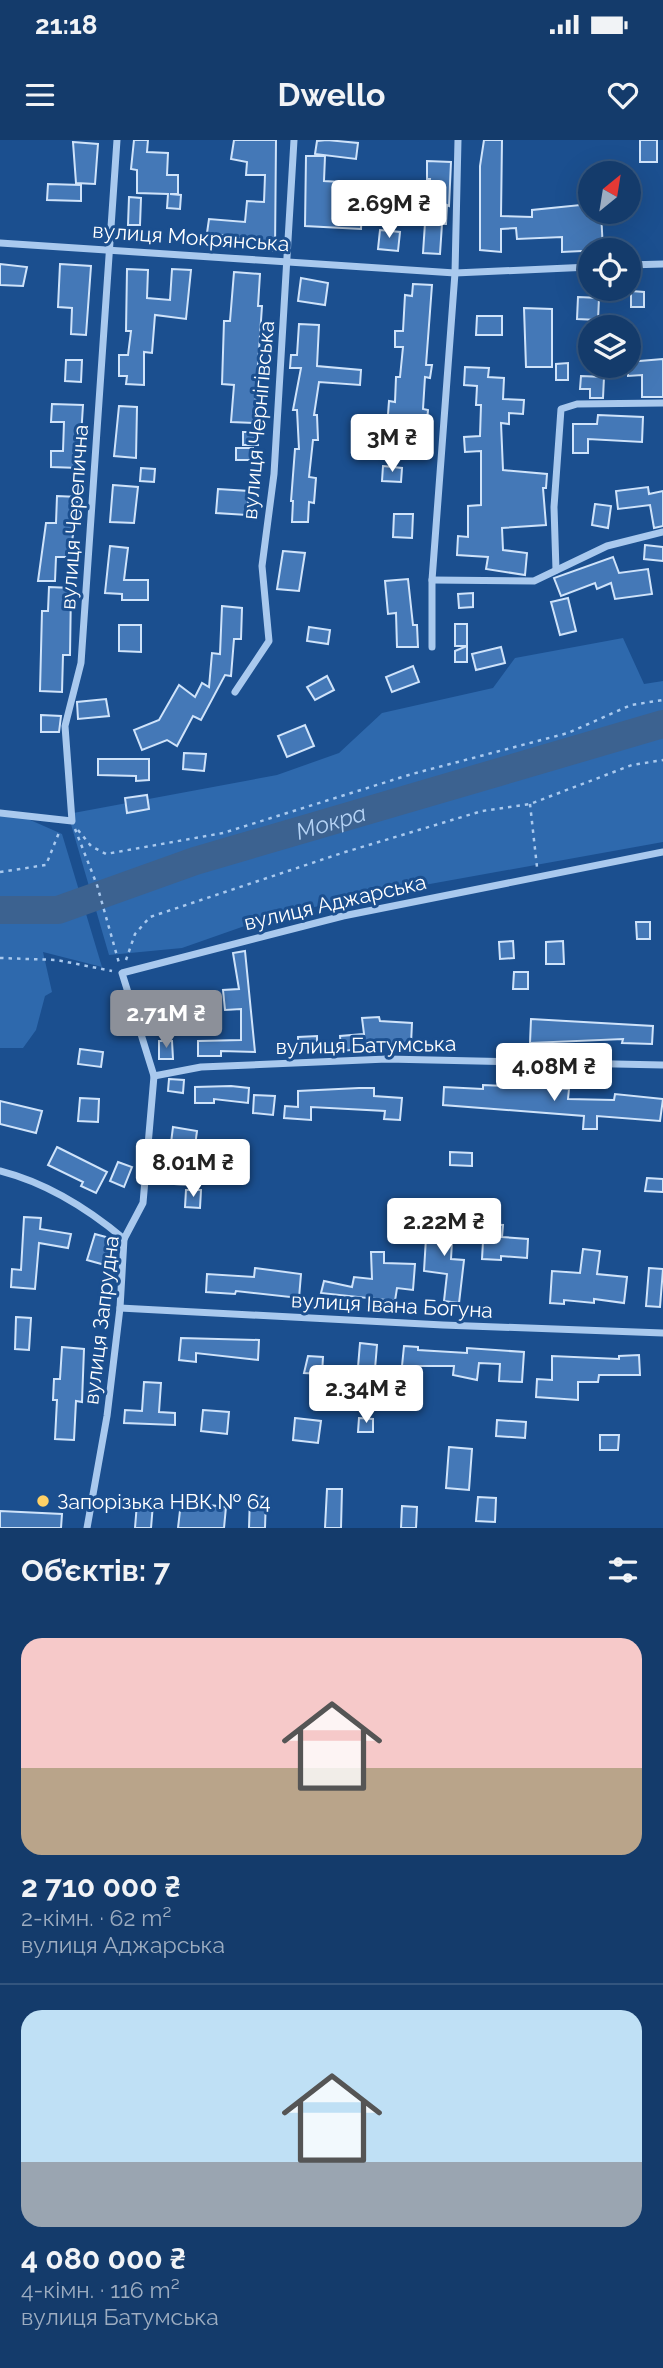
<!DOCTYPE html>
<html lang="uk">
<head>
<meta charset="utf-8">
<style>
	:root { --surface:#143b6b; --page:#1d4271; --text:#f1f3f6; --muted:#9dadc1; --line:#33557e; --accent:#8c9099 }
	body { margin:0; font-family:Raleway,sans-serif; background:var(--page); color:var(--text); height:100vh; display:flex; flex-direction:column; font-size:26px; white-space:nowrap }
	* { box-sizing:border-box; margin:0 }
	p { font-size:23px; color:var(--muted) }
	.icon { flex:none; width:38px; height:38px; fill:none; stroke:currentColor; stroke-width:2; stroke-linecap:round; stroke-linejoin:round }
	.map { position:relative; height:1388px; overflow:hidden }
	.details { display:flex; flex-direction:column; background:var(--surface); flex:1 }
	.details>* { flex:none }
	.needle { width:46px; rotate:30deg }
	.buttons { position:absolute; left:578px; top:21px; display:grid; gap:14px }
	.buttons a { display:grid; place-items:center; width:63px; height:63px; border-radius:50%; background:var(--surface); box-shadow:0 7px 28px #0002,0 0 0 2px var(--line); font-size:35px }
	.price { position:absolute; translate:-50% -60px; padding:0 16px; border-radius:7px; background:#fff; color:#222; font-size:23px; line-height:46px; filter:drop-shadow(0 2px 4px #0008) }
	.price::after { content:''; position:absolute; left:50%; top:42px; width:21px; height:16px; margin-left:-10px; background:inherit; clip-path:polygon(0 0,100% 0,50% 100%) }
	.price.current { background:var(--accent); color:#fff }
	ul { padding:0; list-style:none }
	li { display:grid; align-content:center; gap:14px; height:371px; padding:0 21px }
	li+li { border-top:2px solid var(--line) }
	li span { display:grid; place-items:center; height:217px; border-radius:21px; color:#555 }
	li>.icon { margin-inline-start:auto }
	span .icon { width:126px; height:126px; fill:#fffc; stroke-width:1 }
	li b { font-size:30px }
	h2 { display:flex; justify-content:space-between; align-items:center; height:84px; padding:0 21px; font-size:30px }
	.status { display:flex; justify-content:space-between; align-items:center; height:49px; padding:0 35px; background:var(--surface); direction:ltr }
	.status svg { height:19px; fill:currentColor }
	header { display:flex; justify-content:space-between; align-items:center; height:91px; padding:0 21px; background:var(--surface); font-size:32px; font-weight:700 }
	.map>svg:first-child { display:block }
	.green { fill:#2e69ad }
	.lines { fill:none; stroke-linecap:round; stroke-linejoin:round }
	.river { stroke:#3c6290; stroke-width:28 }
	.building { fill:#4478b7; stroke:#cfe3fa; stroke-width:2 }
	.path { stroke:#a9c9ee; stroke-width:2.5; stroke-dasharray:3.5 5; stroke-linecap:butt }
	.minor { stroke:#a9c9ee; stroke-width:7 }
	.poi-dot { fill:#ffd166; stroke:#1b4f8f; stroke-width:2.5 }
	.labels { text-anchor:middle; dominant-baseline:central; stroke-width:6; stroke-linejoin:round; paint-order:stroke }
	.street-label { font-size:21px; fill:#fff; stroke:#1b4f8f }
	.poi-label { font-size:21px; fill:#fff; stroke:#1b4f8f; text-anchor:start }
	.water-label { font-size:23px; font-style:italic; fill:#b5d3f5; stroke:#1b4f8f }
</style>
</head>
<body>
<div class="status"><b>21:18</b><svg viewBox="0 0 49 12"><path d="M0 12V9h3v3zM5 12V6h3v6zM10 12V3h3v9zM15 12V0h3v12zM26 1h20v11H26zM47 4h2v5h-2z"/></svg></div>
<header><svg class="icon" aria-label="menu" viewBox="0 0 24 24"><path d="M4 6h16M4 12h16M4 18h16"/></svg>Dwello<svg class="icon" aria-label="heart" viewBox="0 0 24 24"><path d="M12 20l-8-8c-3-5 5-10 8-4 3-6 11-1 8 4z"/></svg></header>
<div class="map">
<svg width="663" height="1388" viewBox="0 0 663 1388">
	<rect width="100%" height="100%" fill="#1b4f8f"/>
	<g class="green">
		<polygon points="623,498 644,544 663,541 663,702 358,757 267,778 182,808 109,815 68,674 277,635 339,613 382,573 493,548 515,518"/>
		<polygon points="0,674 28,679 62,694 102,827 43,812 52,852 45,856 36,890 23,908 0,908"/>
	</g>
	<g class="lines">
		<path class="river" id="s1" d="M0,770H58L195,721L663,584"/>
	</g>
	<g class="building">
		<polygon points="134,0 148,0 147,12 168,13 167,35 178,35 178,54 170,54 181,55 180,69 167,68 168,54 137,53 137,30 131,29"/>
		<polygon points="234,0 276,0 275,111 258,110 259,101 207,93 209,79 245,82 247,61 264,62 265,35 246,35 247,22 231,19"/>
		<polygon points="327,0 358,3 356,19 315,14 317,1"/>
		<polygon points="484,0 502,0 501,76 532,77 532,70 590,64 590,72 601,72 603,110 562,112 562,97 517,99 516,88 501,89 501,112 480,110 480,26"/>
		<rect x="640" y="0" width="17" height="22"/>
		<polygon points="73,2 98,4 95,44 76,43"/>
		<polygon points="306,16 325,16 324,41 341,42 339,68 362,69 361,89 305,86"/>
		<polygon points="427,21 451,22 449,66 447,65 446,84 442,84 440,114 423,113 425,83 422,83 423,70 428,70 430,39 427,39"/>
		<polygon points="48,44 81,45 81,61 47,60"/>
		<polygon points="129,57 141,58 140,85 128,85"/>
		<polygon points="380,90 400,92 398,111 378,109"/>
		<polygon points="0,124 27,127 23,146 0,145"/>
		<polygon points="60,124 91,126 86,195 71,194 72,168 58,167"/>
		<polygon points="127,129 148,130 147,158 170,160 172,129 191,130 186,179 155,175 152,213 144,212 144,245 126,244 127,236 119,236 119,215 128,215 131,191 126,191"/>
		<polygon points="234,132 260,134 258,166 262,166 254,283 231,282 234,245 222,244 224,181 230,181"/>
		<polygon points="301,138 328,143 325,165 298,161"/>
		<polygon points="413,144 432,145 426,225 432,225 430,238 425,237 423,269 428,270 427,282 423,282 422,303 386,301 389,261 395,262 396,237 400,237 403,207 395,207 395,191 403,191 405,155 412,156"/>
		<polygon points="631,151 644,152 644,167 631,167"/>
		<polygon points="578,157 599,158 598,180 577,179"/>
		<polygon points="524,168 552,169 552,227 526,227"/>
		<polygon points="477,176 502,176 502,195 476,195"/>
		<polygon points="299,184 319,185 317,226 361,230 360,245 319,242 314,275 317,275 318,300 313,300 309,337 316,338 314,363 309,362 308,382 292,382 293,361 291,361 295,309 299,309 297,270 293,270 301,228 290,228 291,215 297,215"/>
		<polygon points="663,219 663,257 642,257 642,235 628,236 628,222"/>
		<polygon points="66,220 82,220 81,242 65,241"/>
		<polygon points="568,223 568,240 556,240 556,224"/>
		<polygon points="465,227 489,228 488,237 504,238 503,259 524,260 523,274 509,273 509,284 501,283 503,330 547,334 546,348 543,348 546,385 502,388 503,410 527,413 525,435 486,429 488,417 457,415 458,396 468,397 468,366 481,365 481,311 465,312 464,297 480,296 481,265 476,265 477,246 464,245"/>
		<polygon points="581,236 604,237 603,258 590,258 590,249 580,249"/>
		<polygon points="52,264 83,265 79,328 51,327 51,311 63,311 64,282 51,282"/>
		<polygon points="119,266 137,267 136,318 114,316"/>
		<polygon points="598,275 643,277 642,302 588,299 588,313 573,313 573,284 597,284"/>
		<rect x="243" y="292" width="15" height="13"/>
		<rect x="236" y="308" width="17" height="12"/>
		<polygon points="383,326 402,328 401,342 382,341"/>
		<polygon points="141,328 155,329 154,342 140,341"/>
		<polygon points="113,345 138,347 134,383 110,382"/>
		<polygon points="648,347 649,354 663,351 663,386 654,388 650,365 618,369 616,351"/>
		<polygon points="218,349 249,351 247,375 216,373"/>
		<polygon points="57,356 78,357 70,417 56,417 55,441 38,441 46,383 56,383"/>
		<polygon points="595,364 611,366 608,388 592,385"/>
		<polygon points="394,374 413,374 412,398 393,397"/>
		<polygon points="645,405 663,407 663,421 644,419"/>
		<polygon points="110,406 128,408 124,440 148,440 148,460 122,460 122,454 105,453"/>
		<polygon points="283,411 305,413 299,451 277,449"/>
		<polygon points="613,417 619,433 648,429 652,454 615,459 611,443 597,449 595,443 561,456 554,438"/>
		<polygon points="408,439 413,485 417,485 418,507 397,507 396,473 388,474 385,441"/>
		<polygon points="49,447 71,448 70,515 63,515 62,552 40,551 42,471 48,471"/>
		<polygon points="473,453 473,467 459,468 458,454"/>
		<polygon points="568,458 576,491 560,495 551,462"/>
		<polygon points="222,466 242,468 241,499 234,499 231,536 225,535 201,580 193,576 177,606 167,600 142,610 134,590 159,580 179,545 195,557 202,543 209,547 212,513 220,514"/>
		<rect x="455" y="484" width="12" height="22"/>
		<polygon points="119,485 141,485 141,512 119,511"/>
		<polygon points="309,487 330,490 328,504 307,501"/>
		<polygon points="467,506 467,522 455,522 455,511"/>
		<polygon points="501,507 505,523 476,530 472,514"/>
		<polygon points="413,526 419,542 392,552 386,537"/>
		<polygon points="327,536 334,550 315,560 307,547"/>
		<polygon points="106,559 109,576 78,579 77,562"/>
		<polygon points="41,575 61,576 59,592 41,592"/>
		<polygon points="305,585 314,606 287,617 278,596"/>
		<polygon points="184,613 206,614 204,631 183,629"/>
		<polygon points="98,619 149,619 149,640 136,641 136,636 98,635"/>
		<polygon points="147,655 149,669 127,673 125,658"/>
		<polygon points="636,782 650,782 650,799 637,799"/>
		<polygon points="513,801 514,818 500,819 499,802"/>
		<polygon points="563,801 564,824 546,824 546,802"/>
		<polygon points="245,811 255,912 221,911 221,916 198,916 198,901 241,900 241,869 225,870 223,850 239,849 233,813"/>
		<polygon points="514,832 528,832 528,849 513,849"/>
		<polygon points="379,877 380,881 412,883 411,904 381,903 382,907 341,911 340,896 364,894 362,878"/>
		<polygon points="531,879 653,886 652,904 622,903 623,899 530,903"/>
		<polygon points="317,896 317,911 298,911 298,897"/>
		<polygon points="159,901 172,901 173,919 159,919"/>
		<polygon points="80,909 103,912 101,927 78,924"/>
		<polygon points="169,939 184,940 183,953 168,951"/>
		<polygon points="483,945 569,949 568,959 614,960 615,954 663,959 660,981 597,976 597,989 583,989 584,976 443,965 444,947 483,949"/>
		<polygon points="231,946 249,948 248,963 214,959 214,963 195,963 195,947"/>
		<polygon points="359,948 374,948 374,956 402,958 400,980 384,979 385,971 311,967 311,980 284,978 285,966 298,967 298,951"/>
		<polygon points="254,955 275,956 273,975 253,973"/>
		<polygon points="80,958 99,959 98,982 78,981"/>
		<polygon points="0,961 42,971 36,993 0,984"/>
		<polygon points="173,987 197,991 195,1006 171,1003"/>
		<polygon points="57,1007 107,1032 96,1053 81,1046 83,1042 48,1025"/>
		<polygon points="450,1012 472,1013 472,1026 450,1025"/>
		<polygon points="118,1022 132,1027 124,1047 110,1041"/>
		<polygon points="176,1032 188,1033 187,1045 175,1044"/>
		<polygon points="647,1038 663,1039 663,1052 645,1051"/>
		<polygon points="186,1050 201,1050 200,1068 185,1067"/>
		<polygon points="24,1077 41,1078 40,1089 71,1094 68,1108 39,1103 35,1149 11,1147 12,1129 21,1130"/>
		<polygon points="427,1081 453,1083 451,1119 464,1120 459,1163 444,1161 447,1134 424,1131"/>
		<polygon points="484,1084 503,1085 502,1097 528,1099 527,1118 501,1116 501,1120 482,1119"/>
		<polygon points="95,1094 113,1099 105,1125 87,1120"/>
		<polygon points="583,1109 600,1111 597,1134 627,1137 624,1163 594,1159 594,1163 564,1160 564,1164 550,1163 552,1131 580,1133"/>
		<polygon points="371,1112 384,1112 384,1123 415,1124 413,1150 397,1148 395,1161 321,1153 324,1141 352,1147 354,1137 372,1139"/>
		<polygon points="255,1128 301,1134 299,1158 236,1151 235,1154 206,1152 207,1134 254,1137"/>
		<polygon points="649,1128 663,1129 660,1167 646,1166"/>
		<polygon points="16,1177 31,1178 29,1210 15,1209"/>
		<polygon points="181,1198 259,1200 258,1220 196,1213 196,1222 179,1220"/>
		<polygon points="360,1203 377,1205 375,1229 358,1227"/>
		<polygon points="404,1206 418,1207 418,1210 467,1213 467,1208 524,1212 522,1242 499,1241 500,1224 479,1223 477,1240 453,1235 454,1226 402,1226"/>
		<polygon points="62,1207 84,1209 82,1262 76,1261 74,1300 55,1299 57,1260 53,1260 54,1239 60,1239"/>
		<polygon points="639,1215 640,1235 599,1235 598,1242 578,1242 578,1260 536,1257 537,1239 552,1240 552,1216 619,1219 619,1216"/>
		<polygon points="308,1216 323,1217 322,1234 304,1233"/>
		<polygon points="365,1237 376,1238 375,1256 364,1255"/>
		<polygon points="144,1242 161,1243 159,1272 175,1273 175,1285 124,1283 125,1270 142,1271"/>
		<polygon points="203,1270 229,1272 227,1294 201,1291"/>
		<polygon points="295,1278 321,1281 318,1303 293,1300"/>
		<polygon points="359,1278 373,1279 373,1292 358,1292"/>
		<polygon points="497,1280 526,1282 525,1298 496,1296"/>
		<polygon points="600,1295 619,1295 618,1310 600,1310"/>
		<polygon points="449,1307 472,1309 469,1350 446,1348"/>
		<polygon points="327,1349 342,1349 341,1388 325,1388"/>
		<polygon points="250,1356 266,1357 265,1388 249,1388"/>
		<polygon points="478,1357 496,1358 495,1382 476,1381"/>
		<polygon points="181,1362 226,1367 224,1388 178,1388"/>
		<polygon points="137,1363 153,1364 151,1388 135,1388"/>
		<polygon points="402,1366 417,1367 416,1388 401,1388"/>
		<polygon points="0,1371 62,1374 61,1388 0,1388"/>
	</g>
	<g class="lines">
		<g class="path">
			<polyline points="530,664 537,727"/>
			<polyline points="75,689 97,745 119,823"/>
			<polyline points="78,690 91,706 106,714 223,693 412,634 568,593 631,565 663,560"/>
			<polyline points="0,732 46,725 60,690"/>
			<polyline points="0,818 57,820 112,831"/>
			<polyline points="126,820 135,794 150,777 342,713 482,671 530,664 632,625 663,620"/>
		</g>
		<g class="minor">
			<polyline points="0,103 455,133 590,127"/>
			<polyline points="628,125 663,124"/>
			<polyline points="556,430 554,367 561,269 577,264 663,263"/>
			<polyline points="432,440 534,441 607,406 663,392"/>
			<polyline points="432,507 432,440 455,133 458,0"/>
			<polyline points="235,552 269,501 262,426 274,334 294,0"/>
			<polyline points="0,673 72,681 65,586 81,523 117,0"/>
			<polyline points="154,936 201,927 387,919 663,925"/>
			<path d="M0,1031C47,1043 87,1068 124,1099"/>
			<polyline points="120,1168 443,1185 663,1193"/>
			<polyline points="87,1388 107,1276 120,1168 124,1099 143,1063 154,936 122,833 343,776 663,712"/>
		</g>
	</g>
	<circle class="poi-dot" cx="43" cy="1361" r="7"/>
	<g class="labels">
		<g class="street-label">
			<text transform="translate(191 97) rotate(4)">вулиця Мокрянська</text>
			<text transform="translate(258 280) rotate(-85)">вулиця Чернігівська</text>
			<text transform="translate(74 377) rotate(-86)">вулиця Черепична</text>
			<text transform="translate(335 762) rotate(-13)">вулиця Аджарська</text>
			<text transform="translate(366 905) rotate(-1)">вулиця Батумська</text>
			<text transform="translate(392 1165) rotate(3)">вулиця Івана Богуна</text>
			<text transform="translate(101 1180) rotate(-83)">вулиця Запрудна</text>
		</g>
		<g class="poi-label">
			<text x="57" y="1361">Запорізька НВК № 64</text>
		</g>
		<g class="water-label">
			<text stroke="none"><textPath href="#s1" startOffset="345">Мокра</textPath></text>
		</g>
	</g>
</svg>
<div class="buttons">
<a><svg class="needle" viewBox="-14 -14 28 28"><path d="M0-13l5 13h-10z" fill="#e53935"/><path d="M0 13l5-13h-10z" fill="#9dadc1"/></svg></a>
<a><svg class="icon" aria-label="locate" viewBox="0 0 24 24"><circle cx="12" cy="12" r="6"/><path d="M12 2v4M12 18v4M2 12h4M18 12h4"/></svg></a>
<a><svg class="icon" aria-label="layers" viewBox="0 0 24 24"><path d="M12 4l9 5-9 5-9-5zM3 14l9 5 9-5"/></svg></a>
</div>
<b class="price" style="left:389px;top:100px">2.69M ₴</b>
<b class="price" style="left:392px;top:334px">3M ₴</b>
<b class="price current" style="left:166px;top:910px">2.71M ₴</b>
<b class="price" style="left:554px;top:963px">4.08M ₴</b>
<b class="price" style="left:193px;top:1059px">8.01M ₴</b>
<b class="price" style="left:444px;top:1118px">2.22M ₴</b>
<b class="price" style="left:366px;top:1285px">2.34M ₴</b>
</div>
<section class="details">
<h2>Об’єктів: 7<svg class="icon" aria-label="filters" viewBox="0 0 24 24"><path d="M4 7h16M4 17h16"/><circle cx="9" cy="7" r="2"/><circle cx="15" cy="17" r="2"/></svg></h2>
<ul>
<li><span style="background:linear-gradient(#f6c9c9 60%,#b9a48a 0)"><svg class="icon" aria-label="home" viewBox="0 0 24 24"><path d="M3 11l9-7 9 7M6 9v11h12V9"/></svg></span><div><b>2 710 000 ₴</b><p>2-кімн. · 62 m²</p><p>вулиця Аджарська</p></div></li>
<li><span style="background:linear-gradient(#bfe0f5 70%,#9aa5b1 0)"><svg class="icon" aria-label="home" viewBox="0 0 24 24"><path d="M3 11l9-7 9 7M6 9v11h12V9"/></svg></span><div><b>4 080 000 ₴</b><p>4-кімн. · 116 m²</p><p>вулиця Батумська</p></div></li>
</ul>
</section>
</body>
</html>
